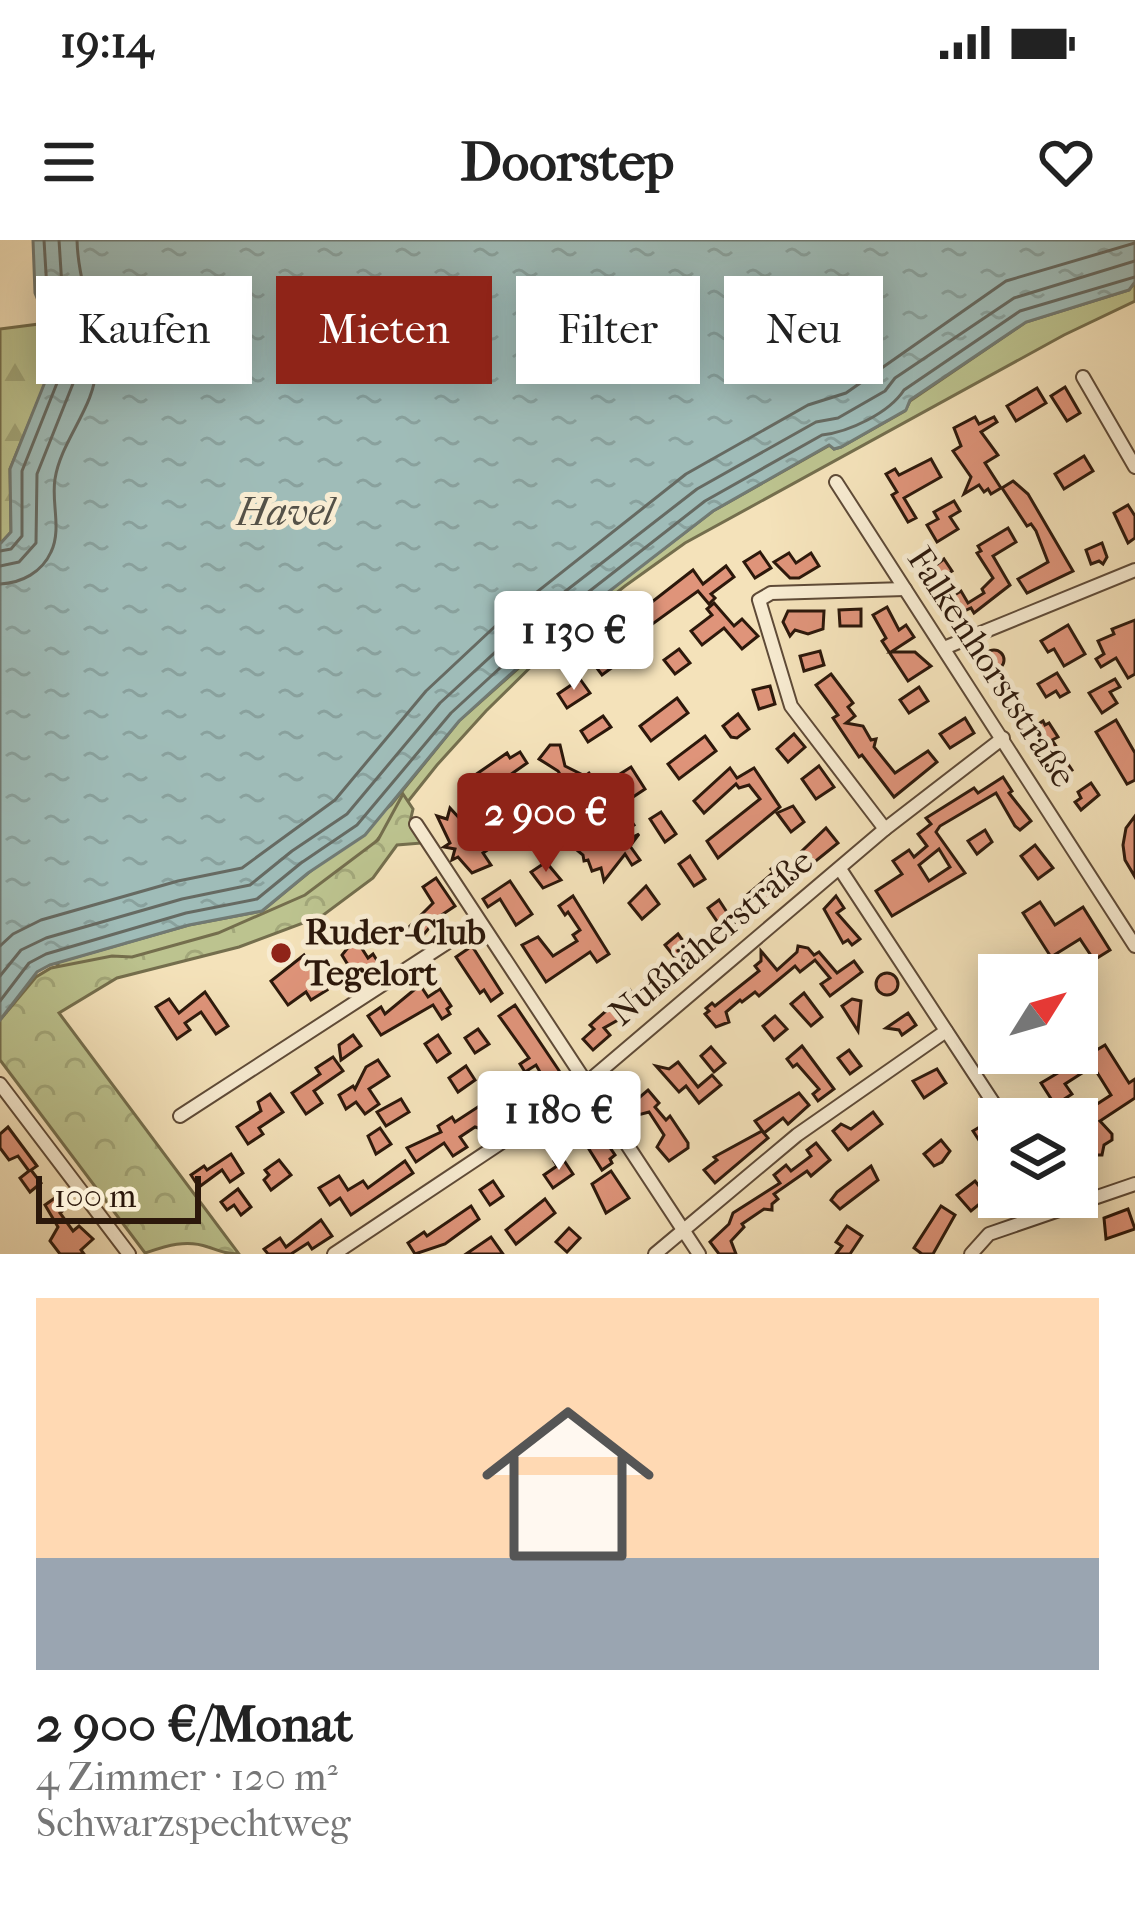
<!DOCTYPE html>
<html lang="de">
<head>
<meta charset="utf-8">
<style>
	:root { --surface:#fff; --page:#f2f2f2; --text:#222; --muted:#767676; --accent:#8f2418 }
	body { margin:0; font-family:"IM FELL French Canon",serif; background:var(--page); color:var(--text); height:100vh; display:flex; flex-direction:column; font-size:45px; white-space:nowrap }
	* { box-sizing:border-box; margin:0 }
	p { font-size:39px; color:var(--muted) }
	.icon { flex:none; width:66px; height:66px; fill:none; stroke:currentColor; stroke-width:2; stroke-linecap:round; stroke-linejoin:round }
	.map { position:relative; height:1014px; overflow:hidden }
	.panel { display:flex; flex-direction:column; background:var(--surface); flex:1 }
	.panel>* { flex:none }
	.banner { position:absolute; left:36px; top:36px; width:1065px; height:108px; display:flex; gap:24px }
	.needle { width:78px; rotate:53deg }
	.fabs { position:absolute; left:978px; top:714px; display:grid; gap:24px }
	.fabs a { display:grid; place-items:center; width:120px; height:120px; border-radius:0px; background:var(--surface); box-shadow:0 6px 30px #0003; font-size:60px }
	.scale { position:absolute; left:36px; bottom:30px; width:165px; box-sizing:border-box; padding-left:12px; border:6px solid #2c180b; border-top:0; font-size:33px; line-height:42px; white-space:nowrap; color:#2c180b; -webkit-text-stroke:9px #f8ecd2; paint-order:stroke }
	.price { position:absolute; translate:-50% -102px; padding:0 27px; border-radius:12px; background:#fff; color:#222; font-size:39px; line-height:78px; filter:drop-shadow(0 3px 6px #0008) }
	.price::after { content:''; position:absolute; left:50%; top:72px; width:36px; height:27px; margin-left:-18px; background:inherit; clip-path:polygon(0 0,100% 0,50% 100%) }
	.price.on { background:var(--accent); color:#fff }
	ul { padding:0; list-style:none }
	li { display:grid; align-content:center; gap:24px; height:636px; padding:0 36px }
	li span { display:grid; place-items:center; height:372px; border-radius:0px; color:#555 }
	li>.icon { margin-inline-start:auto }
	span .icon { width:216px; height:216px; fill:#fffc; stroke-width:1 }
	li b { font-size:51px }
	.tag { padding:0 42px; border-radius:0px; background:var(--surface); box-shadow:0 6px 30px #0003; font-size:42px; line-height:108px }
	.tag.on { background:var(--accent); color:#fff }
	.status { display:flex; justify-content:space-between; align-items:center; height:84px; padding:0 60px; background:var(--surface); direction:ltr }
	.status svg { height:33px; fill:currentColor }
	header { display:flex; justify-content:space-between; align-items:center; height:156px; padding:0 36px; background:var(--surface); font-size:54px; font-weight:700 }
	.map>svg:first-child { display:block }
	.grass { fill:#bcc38f; stroke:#746e4d; stroke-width:3 }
	.forest { fill:url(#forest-firs); stroke:#746e4d; stroke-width:3 }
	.park { fill:url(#park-crowns); stroke:#746e4d; stroke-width:3 }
	.water { fill:url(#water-ripples); stroke:#717a73; stroke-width:3 }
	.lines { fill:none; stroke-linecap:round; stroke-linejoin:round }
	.shore { stroke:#666a62; stroke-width:3 }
	.building { fill:#df947a; stroke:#2c180b; stroke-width:3; fill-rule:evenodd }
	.minor-casing { stroke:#5e4a37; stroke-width:16 }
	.minor { stroke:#f8ecd2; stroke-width:12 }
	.poi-dot { fill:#8f2418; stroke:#f8ecd2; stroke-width:4.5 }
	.labels { text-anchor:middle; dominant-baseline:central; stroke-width:10; stroke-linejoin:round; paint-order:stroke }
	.street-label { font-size:36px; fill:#2c180b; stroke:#f8ecd2 }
	.poi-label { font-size:36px; font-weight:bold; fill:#2c180b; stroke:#f8ecd2; text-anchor:start }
	.water-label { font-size:39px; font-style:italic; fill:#545148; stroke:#f8ecd2 }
</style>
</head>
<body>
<div class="status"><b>19:14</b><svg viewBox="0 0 49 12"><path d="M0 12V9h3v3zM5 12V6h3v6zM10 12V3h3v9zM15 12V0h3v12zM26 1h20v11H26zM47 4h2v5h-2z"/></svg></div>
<header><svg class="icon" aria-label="menu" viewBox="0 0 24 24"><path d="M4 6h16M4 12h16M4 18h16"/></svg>Doorstep<svg class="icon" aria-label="heart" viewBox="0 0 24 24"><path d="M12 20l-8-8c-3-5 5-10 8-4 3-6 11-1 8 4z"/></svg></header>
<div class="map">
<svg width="1135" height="1014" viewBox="0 0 1135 1014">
	<defs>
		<pattern id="forest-firs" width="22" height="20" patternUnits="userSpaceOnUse" patternTransform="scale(3)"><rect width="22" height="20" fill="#bcc38f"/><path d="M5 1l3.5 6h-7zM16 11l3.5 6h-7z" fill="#a2a77a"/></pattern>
		<pattern id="park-crowns" width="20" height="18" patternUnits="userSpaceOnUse" patternTransform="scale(3)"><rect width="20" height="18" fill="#bcc38f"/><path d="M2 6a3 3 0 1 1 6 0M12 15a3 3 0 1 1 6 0" fill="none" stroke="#a2a77a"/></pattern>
		<pattern id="water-ripples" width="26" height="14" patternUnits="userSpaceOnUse" patternTransform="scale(3)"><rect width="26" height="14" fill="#9fbcb8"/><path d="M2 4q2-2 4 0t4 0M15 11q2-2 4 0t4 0" fill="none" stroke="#89a19d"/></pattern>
	</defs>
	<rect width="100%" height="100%" fill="#f4e2ba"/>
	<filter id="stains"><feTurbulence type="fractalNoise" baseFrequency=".00167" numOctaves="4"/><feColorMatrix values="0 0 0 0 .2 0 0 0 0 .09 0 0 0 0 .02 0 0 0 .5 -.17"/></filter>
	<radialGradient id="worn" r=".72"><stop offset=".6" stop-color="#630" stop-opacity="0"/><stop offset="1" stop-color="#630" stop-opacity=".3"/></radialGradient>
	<polygon class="grass" points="1135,42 1135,61 1064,95 685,303 625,346 560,398 486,471 437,525 339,648 87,747 55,723 189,685 262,671 391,565 459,481 590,365 713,271 830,205 834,209 841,207 905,171 910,161 1026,82 1129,50"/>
	<polygon class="forest" points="47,83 52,127 10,229 11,292 0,304 0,89"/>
	<path class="park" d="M403,554L413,569L410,582L422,603L397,605L373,638L322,676L239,707L117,738L59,773L239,1014C226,1014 220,1011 208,1007C186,999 166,1006 145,1013L0,820V780L36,737L51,728L112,716L132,717L218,693L305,655L378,600Z"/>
	<polygon class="water" points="33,0 1135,0 1135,42 1129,50 1026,82 910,160 906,170 841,207 834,209 829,205 713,271 558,391 459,481 365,595 308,633 262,671 189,685 50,725 37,732 0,780 0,304 11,292 10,229 51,127 47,83 35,53"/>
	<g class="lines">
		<g class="shore">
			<polyline points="0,311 11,309 22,296 22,231 63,128 59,80 47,50 44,0"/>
			<polyline points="0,326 19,322 36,303 37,234 78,131 74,80 62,47 59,0"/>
			<path d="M0,344C22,343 42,332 51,312C62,289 51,262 55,239C61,200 96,166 96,127C97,82 78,44 77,0"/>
			<polyline points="0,706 13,694 41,680 178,641 242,628 335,560 426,451 504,378 686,234 808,165 846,153 1006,41 1135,3"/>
			<polyline points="0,736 21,710 46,698 182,659 250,645 292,611 347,574 440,463 540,371 697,249 816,182 838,178 885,151 895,138 1014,58 1135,21"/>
			<path d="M0,761L29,723L46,714L186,673L257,659L301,623L357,585L451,473L550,382L705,261L822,195C849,192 889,173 904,150L1020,71L1135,37"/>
		</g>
	</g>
	<g class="building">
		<polygon points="1065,147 1080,173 1067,181 1051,156"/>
		<polygon points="1037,148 1046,163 1016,181 1007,166"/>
		<polygon points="975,177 979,184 994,177 997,182 981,192 998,215 985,223 1001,248 991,254 988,249 984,252 979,245 964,254 971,237 953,211 961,206 954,188"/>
		<polygon points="1084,216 1093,231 1064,249 1055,234"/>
		<polygon points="931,219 941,237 904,258 916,278 908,282 892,255 897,252 886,234 895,229 899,235"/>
		<polygon points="1013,241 1028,254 1073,331 1027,353 1018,339 1048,322 1036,291 1031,284 1027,286 1002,248"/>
		<polygon points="954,261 960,271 950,277 958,289 937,302 927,285 938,279 934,272"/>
		<polygon points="1128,265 1135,276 1135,298 1128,303 1114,273"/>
		<polygon points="1008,288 1016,302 993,316 1010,345 974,373 971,368 949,378 940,364 961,351 968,363 984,353 982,349 993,338 977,313 981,311 978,306"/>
		<polygon points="1102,303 1107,317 1103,324 1099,321 1091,324 1086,310"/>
		<polygon points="760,312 771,328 755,338 744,322"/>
		<polygon points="789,313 796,323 811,313 819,326 799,338 790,338 774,322"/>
		<polygon points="944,319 952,331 926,347 920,337"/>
		<polygon points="726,326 734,337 711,354 715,358 709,364 698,351 640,393 630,379 693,330 703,344"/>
		<polygon points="714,363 734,386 742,379 758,396 742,409 724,388 702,405 691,391 712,375 707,369"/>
		<polygon points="887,367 899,390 906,385 914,397 891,412 915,412 931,426 908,441 882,401 886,398 873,375"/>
		<polygon points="861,369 861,386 840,386 839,370"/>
		<polygon points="788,371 824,371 823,389 808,394 795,390 790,396 783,382"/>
		<polygon points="1135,380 1135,434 1128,438 1116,418 1101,427 1096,419 1104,414 1098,401 1114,394 1112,389"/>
		<polygon points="1068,385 1085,414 1064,426 1054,409 1048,412 1041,401"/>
		<polygon points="629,394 645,416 631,427 625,418 602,435 590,419"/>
		<polygon points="679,409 690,423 675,434 664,420"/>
		<circle cx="994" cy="420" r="10"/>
		<polygon points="820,411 824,425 804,431 800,416"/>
		<polygon points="1057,433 1069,452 1060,457 1056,451 1046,457 1038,444"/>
		<polygon points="831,434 853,463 848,467 855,476 846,483 863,486 871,500 876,499 874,507 895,533 928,511 937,522 894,557 862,515 859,517 833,478 838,475 816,445"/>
		<polygon points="580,439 590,453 567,468 558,454"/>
		<polygon points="1115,439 1120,447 1110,452 1117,463 1102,473 1089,453"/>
		<polygon points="770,446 775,464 759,469 753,450"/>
		<polygon points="919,447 928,461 909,473 900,460"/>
		<polygon points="677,458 688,473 651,501 640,486"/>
		<polygon points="738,474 749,489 737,498 731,497 723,486"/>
		<polygon points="603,476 611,487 588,502 581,491"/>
		<polygon points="965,478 974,493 950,508 940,494"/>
		<polygon points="1116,480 1135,513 1135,540 1127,544 1096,492"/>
		<polygon points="1043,481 1045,485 1049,483 1058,497 1052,500 1072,530 1064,535 1061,531 1056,535 1051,528 1048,520 1052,517 1034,487"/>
		<polygon points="794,494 805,507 788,522 777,509"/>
		<polygon points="705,496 716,511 679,539 668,524"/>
		<polygon points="550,505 560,505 565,526 585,536 589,533 594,540 578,570 590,596 607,609 639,594 630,606 640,620 632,625 625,614 604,641 601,628 592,631 588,620 584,621 583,615 566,601 569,597 566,585 555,557 565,542 558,531 539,519"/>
		<polygon points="520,512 527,523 480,556 505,598 483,613 491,625 472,633 458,617 452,620 455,609 444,607 450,603 437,576 447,579 450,568 462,581 477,571 462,544 507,513 510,518"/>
		<polygon points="819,526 834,547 816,559 802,539"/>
		<polygon points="631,527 645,549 621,565 634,585 626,590 602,554 624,540 620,534"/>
		<polygon points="730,528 737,538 754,528 780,567 718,618 707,601 760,559 749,545 739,548 736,544 704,573 694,561"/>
		<path d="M1003,537L1012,551L1009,553L1031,581L1020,590L1015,586L996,553L940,586L936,592L965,633L892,676L876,651L902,634L893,621L909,610L914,617L927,606L918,594L931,584L926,578L974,548L978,553ZM939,609L950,627L929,641L919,625Z"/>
		<polygon points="1091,543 1099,555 1081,570 1075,562 1081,558 1078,552"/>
		<polygon points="793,566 804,582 791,592 777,573"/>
		<polygon points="661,572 676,594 665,602 650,579"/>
		<polygon points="1135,576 1135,637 1125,620 1123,605 1126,588"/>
		<polygon points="826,588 838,603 760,666 748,654 774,632 771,629 778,623 783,629"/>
		<polygon points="985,590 992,602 977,614 968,601"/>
		<polygon points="1035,605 1053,628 1038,639 1021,616"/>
		<polygon points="690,616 705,639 694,646 679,624"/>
		<polygon points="546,622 561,640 543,648 531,632"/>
		<polygon points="436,638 455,666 437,678 416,704 405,691 433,663 423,647"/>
		<polygon points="510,641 532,674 516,685 500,659 488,667 483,659"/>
		<polygon points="646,646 659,664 642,679 629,663"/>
		<polygon points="573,656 609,714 597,722 590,712 546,742 522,705 538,697 553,716 577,701 573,695 580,690 568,672 565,675 559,666"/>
		<polygon points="836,656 844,668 837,673 860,699 852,705 848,700 843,703 824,669"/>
		<polygon points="719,660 734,683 723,690 708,668"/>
		<polygon points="1040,662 1055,685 1083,667 1110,710 1094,720 1080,699 1051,717 1023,673"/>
		<polygon points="678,694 692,713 679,723 665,705"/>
		<polygon points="359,704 368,718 373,714 381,727 373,732 369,726 353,733 342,715 350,705"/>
		<polygon points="472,706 502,753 491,761 484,750 480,753 456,717"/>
		<polygon points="798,706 808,708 814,715 819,712 837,733 854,721 862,732 830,756 821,744 830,738 815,720 800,732 795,726 759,756 755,752 742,762 740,760 726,772 729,782 716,787 705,774 709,771 706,768 712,763 715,766 759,731 755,726 761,721 761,711 777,730 797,712"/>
		<polygon points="304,715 327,750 311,760 306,752 288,765 271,741"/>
		<polygon points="660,727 664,732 669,728 674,736 656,753 645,739"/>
		<circle cx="887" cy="744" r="11"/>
		<polygon points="420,745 428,757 440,749 451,766 447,769 450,774 442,779 433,765 381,795 368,776 381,767 385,774"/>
		<polygon points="630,750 641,767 604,788 610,795 593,810 583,799 594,789 590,785"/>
		<polygon points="205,752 228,786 216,794 201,772 185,783 190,790 177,799 156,767 169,759 179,773"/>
		<polygon points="804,753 822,777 811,786 791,764"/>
		<polygon points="852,759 861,761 858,791 842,766"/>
		<polygon points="515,765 566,841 551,851 536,825 525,832 520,824 529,818 499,776"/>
		<polygon points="908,773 916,785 902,795 899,790 886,788"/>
		<polygon points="775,776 787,789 774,800 763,786"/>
		<polygon points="478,789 489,804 475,813 465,798"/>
		<polygon points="353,795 361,806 341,820 339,805"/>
		<polygon points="438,795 450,813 437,822 425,804"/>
		<polygon points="1105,805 1129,843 1135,839 1135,858 1100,881 1112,894 1112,900 1104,905 1102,915 1089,915 1077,898 1077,877 1111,855 1093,826 1065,844 1072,854 1055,865 1041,843"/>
		<polygon points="802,806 834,849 818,861 813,854 819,849 797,824 793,827 787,819"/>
		<polygon points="711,807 725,823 714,832 701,816"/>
		<polygon points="849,810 861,826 850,834 838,818"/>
		<polygon points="333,817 343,831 314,851 322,863 306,874 292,853 320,834 316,828"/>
		<polygon points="378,820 389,836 369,849 379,864 365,874 356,862 346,869 339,855 353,846 355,849 366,827"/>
		<polygon points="678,822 698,847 712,835 721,845 699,863 686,846 679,852 656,826 669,829"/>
		<polygon points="466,826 475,840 458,852 449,838"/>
		<polygon points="937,829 946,843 924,858 913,841"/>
		<polygon points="648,850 659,863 655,867 666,880 670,876 688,903 688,908 669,921 657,907 664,895 649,872 638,875 634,862"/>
		<polygon points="799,853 809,865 788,884 783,878 764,893 755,881"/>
		<polygon points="270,854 283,872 259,888 263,894 248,904 237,887 261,871 258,862"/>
		<polygon points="516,854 521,867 507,877 504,872 485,890 475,887 460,897 467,907 453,916 444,903 416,922 407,908 441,892 438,886 452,877 455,882 481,865 484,869"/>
		<polygon points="401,859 409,872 386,886 377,872"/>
		<polygon points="583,868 615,915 610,919 612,923 602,930 569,877"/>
		<polygon points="873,872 882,884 848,910 833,891 841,884 851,889"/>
		<polygon points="988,882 999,900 999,917 990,904 984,908 973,891"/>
		<polygon points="8,887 37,926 31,930 41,943 30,952 20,938 29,931 18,916 9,920 0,908 0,894"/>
		<polygon points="380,888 391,904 376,914 368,896"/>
		<polygon points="762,891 768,898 715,943 704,930 717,920 714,917"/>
		<polygon points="941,900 950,911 942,922 934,926 924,914"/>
		<polygon points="816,903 830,920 811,936 807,931 774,954 778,959 772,964 772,970 764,969 742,984 744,987 731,1001 736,1014 719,1014 710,1002 729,984 733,973 780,943 774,935 786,925 791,931 811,916 807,910"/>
		<polygon points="231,914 243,933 230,942 222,930 199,947 191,935 204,926 207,930"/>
		<polygon points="561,916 573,934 553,948 544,935 557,926 554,921"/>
		<polygon points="279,920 291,935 271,950 264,940 269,935 265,930"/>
		<polygon points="405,921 413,933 351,975 340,958 330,965 319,948 339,936 348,950 363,941 368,948"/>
		<polygon points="871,926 878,940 840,969 831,960 837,952"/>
		<polygon points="611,931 629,958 606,973 592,944"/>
		<polygon points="493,941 503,956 490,965 480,950"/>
		<polygon points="975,941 988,957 971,971 957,955"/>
		<polygon points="238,949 251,967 241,975 234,965 227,970 221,962"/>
		<polygon points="59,955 68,966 60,973 73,991 79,986 93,999 81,1010 84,1014 60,1014 50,1001 58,987 45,965"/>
		<polygon points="545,959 555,973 516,1004 506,990"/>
		<polygon points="471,966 479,979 445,1004 415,1014 408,1003 424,992 427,996"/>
		<polygon points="941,966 955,975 933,1014 922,1014 914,1008"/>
		<polygon points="1128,969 1135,989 1106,999 1104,978"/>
		<polygon points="321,980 332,996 312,1009 308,1003 291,1014 268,1014 264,1009 280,998 286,1007"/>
		<polygon points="847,986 862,996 850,1014 836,1014 842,1006 836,1002"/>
		<polygon points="569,988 580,998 567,1012 556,1002"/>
		<polygon points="491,997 503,1014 466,1014"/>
	</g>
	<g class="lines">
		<defs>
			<g id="minor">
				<polyline points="1083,137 1135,227"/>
				<polyline points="836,242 1135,706"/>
				<polyline points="944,408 1135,330"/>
				<polyline points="416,584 699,1014"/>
				<polyline points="885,589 791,466 759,360 771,353 905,349"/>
				<polyline points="840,629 1004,879"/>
				<polyline points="0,844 129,1014"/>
				<polyline points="180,876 479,682"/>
				<polyline points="334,1014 571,856 885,589 1003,498"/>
				<polyline points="655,1014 797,895 946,791"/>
				<polyline points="971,1014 989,994 1135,944"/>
			</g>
		</defs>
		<use href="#minor" class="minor-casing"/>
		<use href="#minor" class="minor"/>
	</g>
	<circle class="poi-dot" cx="281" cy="713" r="12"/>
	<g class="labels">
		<g class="street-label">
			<text transform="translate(992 427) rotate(57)">Falkenhorststraße</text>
			<text transform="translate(711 697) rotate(-40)">Nußhäherstraße</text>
		</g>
		<g class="poi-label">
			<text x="305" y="692">Ruder-Club<tspan x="305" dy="41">Tegelort</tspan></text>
		</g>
		<g class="water-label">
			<text x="285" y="272">Havel</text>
		</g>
	</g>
	<rect width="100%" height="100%" filter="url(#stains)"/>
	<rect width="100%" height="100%" fill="url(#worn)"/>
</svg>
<div class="fabs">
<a><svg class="needle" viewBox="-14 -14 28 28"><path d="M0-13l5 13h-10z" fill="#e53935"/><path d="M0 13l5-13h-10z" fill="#767676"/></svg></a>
<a><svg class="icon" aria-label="layers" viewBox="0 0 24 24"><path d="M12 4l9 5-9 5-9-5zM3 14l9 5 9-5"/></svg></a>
</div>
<div class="scale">100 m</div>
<b class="price" style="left:574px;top:453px">1 130 €</b>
<b class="price on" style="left:546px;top:635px">2 900 €</b>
<b class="price" style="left:559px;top:933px">1 180 €</b>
<div class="banner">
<a class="tag">Kaufen</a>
<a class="tag on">Mieten</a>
<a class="tag">Filter</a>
<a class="tag">Neu</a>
</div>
</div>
<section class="panel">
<ul>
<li><span style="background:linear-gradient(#ffd9b3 70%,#9aa5b1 0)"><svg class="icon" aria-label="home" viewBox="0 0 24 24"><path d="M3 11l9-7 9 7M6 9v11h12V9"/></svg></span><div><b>2 900 €/Monat</b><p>4 Zimmer · 120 m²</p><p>Schwarzspechtweg</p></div></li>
</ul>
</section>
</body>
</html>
